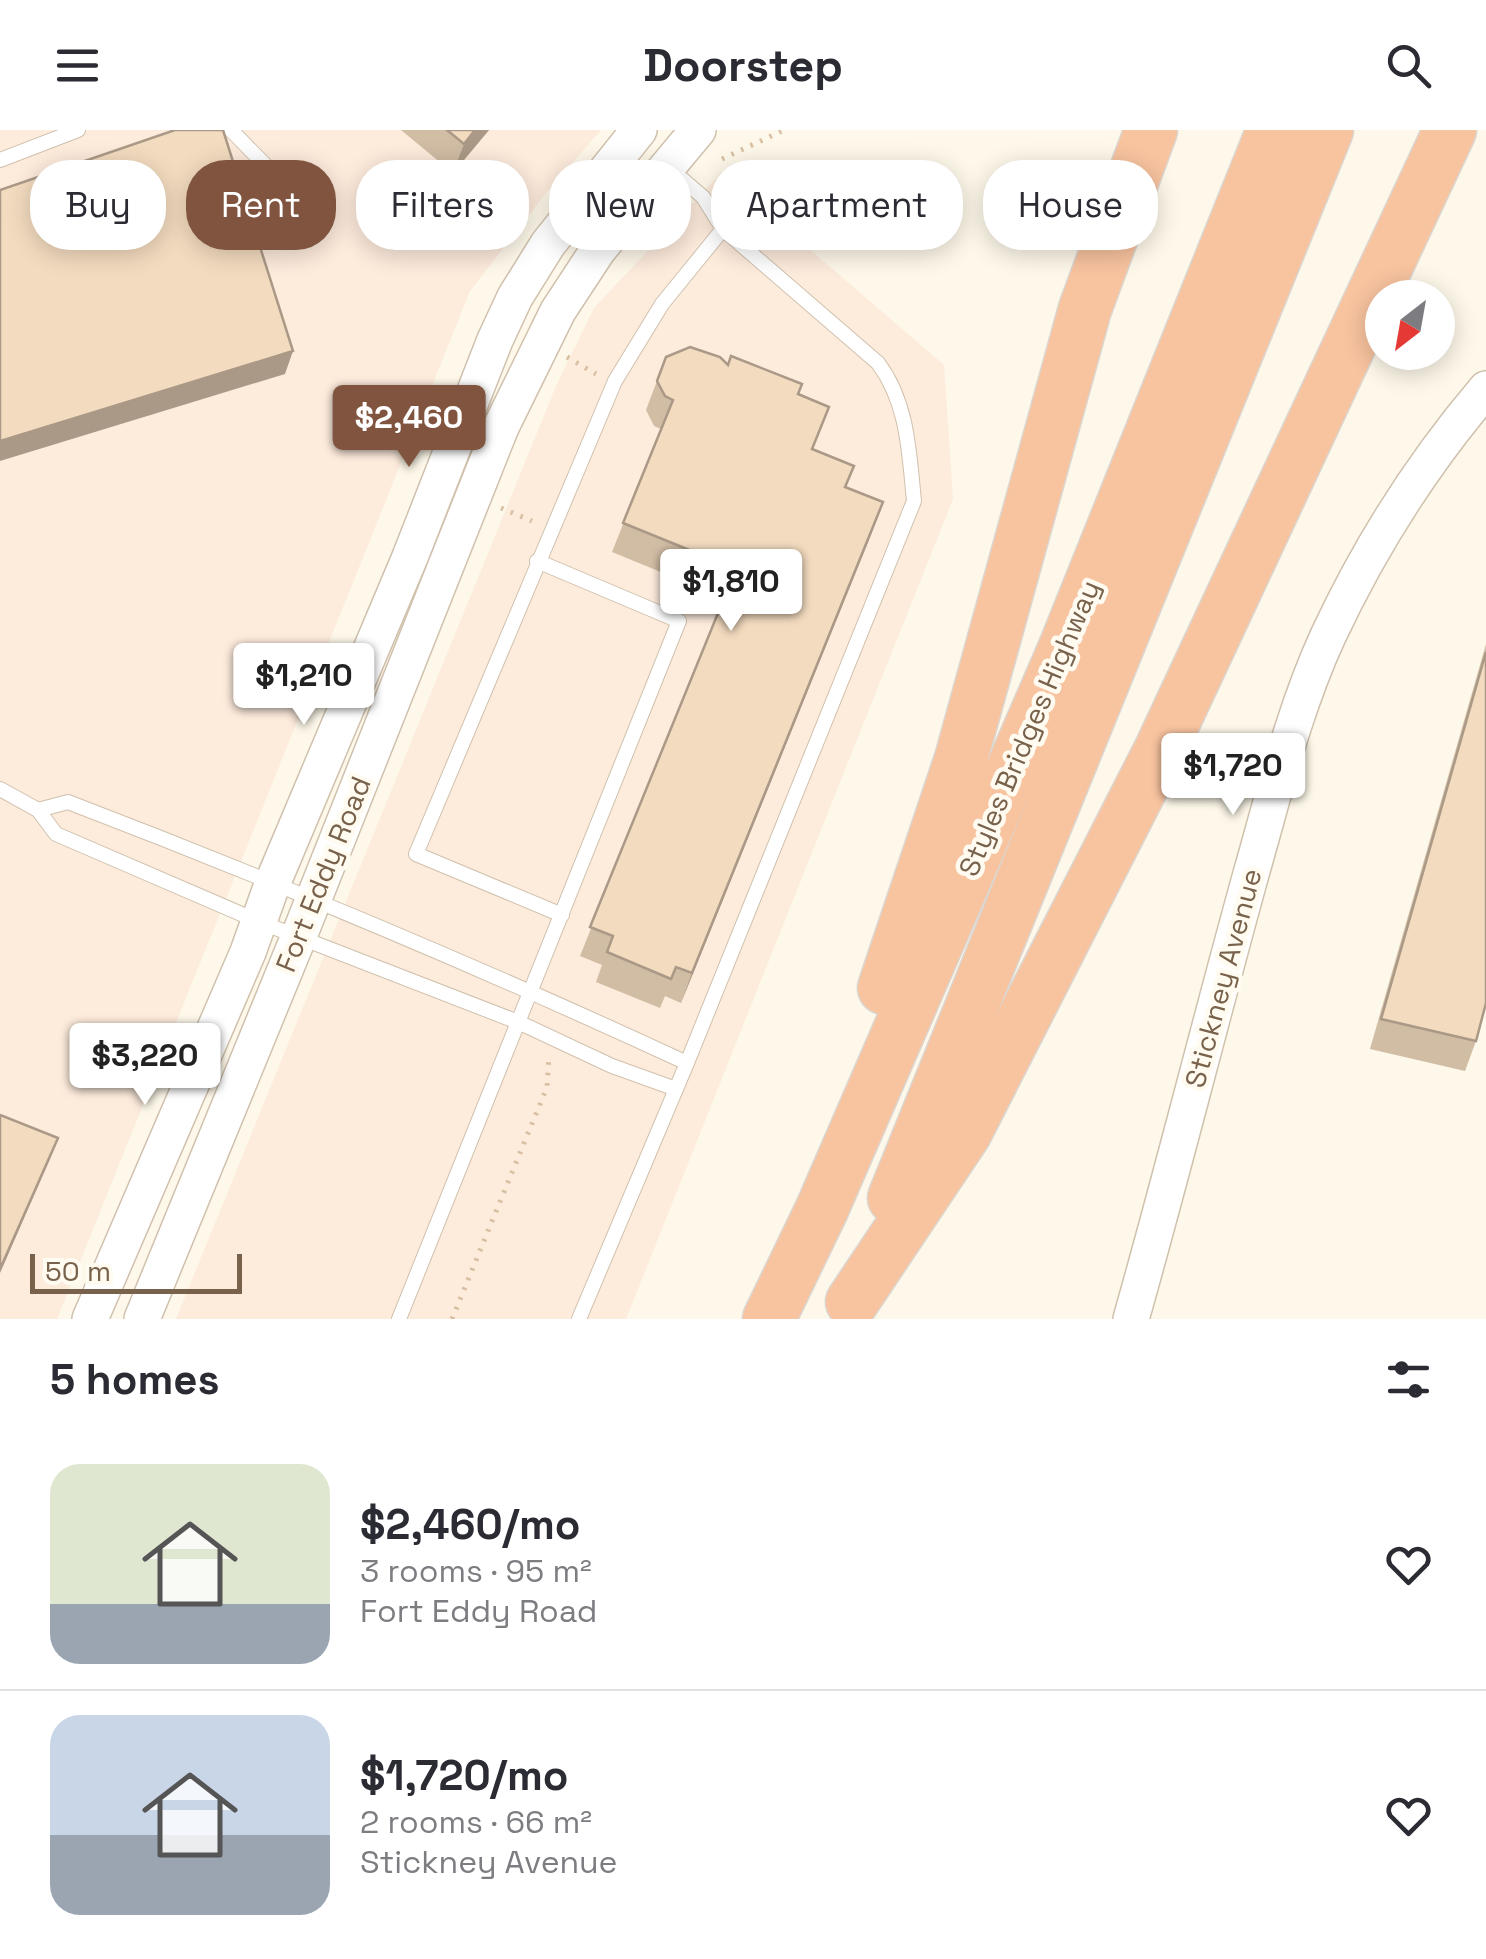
<!DOCTYPE html>
<html lang="en">
<head>
<meta charset="utf-8">
<style>
	:root { --surface:#fff; --page:#f2f2f3; --text:#2b2b33; --muted:#7c7c81; --line:#e1e1e2; --accent:#80543e }
	body { margin:0; font-family:"Space Grotesk",sans-serif; background:var(--page); color:var(--text); height:100vh; display:flex; flex-direction:column; font-size:38px; white-space:nowrap }
	* { box-sizing:border-box; margin:0 }
	p { font-size:32px; color:var(--muted) }
	.icon { flex:none; width:55px; height:55px; fill:none; stroke:currentColor; stroke-width:2; stroke-linecap:round; stroke-linejoin:round }
	.map { position:relative; height:1189px; overflow:hidden }
	.side { display:flex; flex-direction:column; background:var(--surface); flex:1 }
	.side>* { flex:none }
	.hud { position:absolute; left:30px; top:30px; width:1428px; height:90px; display:flex; gap:20px }
	.needle { width:65px; rotate:211deg }
	.tools { position:absolute; left:1365px; top:150px; display:grid; gap:20px }
	.tools a { display:grid; place-items:center; width:90px; height:90px; border-radius:50%; background:var(--surface); box-shadow:0 5px 25px #0003; font-size:50px }
	.scale { position:absolute; left:30px; bottom:25px; width:212px; box-sizing:border-box; padding-left:10px; border:5px solid #79624b; border-top:0; font-size:28px; line-height:35px; white-space:nowrap; color:#79624b; -webkit-text-stroke:8px #fffbf0; paint-order:stroke }
	.price { position:absolute; translate:-50% -85px; padding:0 22px; border-radius:10px; background:#fff; color:#222; font-size:32px; line-height:65px; filter:drop-shadow(0 2px 5px #0008) }
	.price::after { content:''; position:absolute; left:50%; top:60px; width:30px; height:22px; margin-left:-15px; background:inherit; clip-path:polygon(0 0,100% 0,50% 100%) }
	.price.selected { background:var(--accent); color:#fff }
	ul { padding:0; list-style:none }
	li { display:flex; align-items:center; gap:30px; height:250px; padding:0 50px }
	li+li { border-top:2px solid var(--line) }
	li span { display:grid; place-items:center; flex:none; width:280px; height:200px; border-radius:30px; color:#555 }
	li>.icon { margin-inline-start:auto }
	span .icon { width:120px; height:120px; fill:#fffc; stroke-width:1 }
	li b { font-size:42px }
	h2 { display:flex; justify-content:space-between; align-items:center; height:120px; padding:0 50px; font-size:42px }
	.pill { padding:0 35px; border-radius:40px; background:var(--surface); box-shadow:0 5px 25px #0003; font-size:35px; line-height:90px }
	.pill.selected { background:var(--accent); color:#fff }
	header { display:flex; justify-content:space-between; align-items:center; height:130px; padding:0 50px; background:var(--surface); font-size:45px; font-weight:700 }
	.map>svg:first-child { display:block }
	.commercial { fill:#fdebdc }
	.lines { fill:none; stroke-linecap:round; stroke-linejoin:round }
	.service-casing { stroke:#d0c1ad; stroke-width:16 }
	.tertiary-casing { stroke:#d0c1ad; stroke-width:38 }
	.motorway-casing { stroke:#dcd6d0; stroke-width:55 }
	.path { stroke:#d9bfa2; stroke-width:5; stroke-dasharray:2.5 8; stroke-linecap:butt }
	.service { stroke:#fff; stroke-width:14 }
	.tertiary { stroke:#fff; stroke-width:35 }
	.motorway { stroke:#f8c39f; stroke-width:52 }
	.wall { fill:#d1bca4 }
	.shaded-wall { fill:#aa9986 }
	.building { fill:#f3dbbf; stroke:#aa9986; stroke-width:2.5 }
	.labels { text-anchor:middle; dominant-baseline:central; stroke-width:9; stroke-linejoin:round; paint-order:stroke }
	.street-label { font-size:28px; fill:#79624b; stroke:#fffbf0 }
</style>
</head>
<body>
<header><svg class="icon" aria-label="menu" viewBox="0 0 24 24"><path d="M4 6h16M4 12h16M4 18h16"/></svg>Doorstep<svg class="icon" aria-label="search" viewBox="0 0 24 24"><circle cx="10" cy="10" r="6"/><path d="M15 15l6 6"/></svg></header>
<div class="map">
<svg width="1486" height="1189" viewBox="0 0 1486 1189">
	<rect width="100%" height="100%" fill="#fdf8e9"/>
	<g class="commercial">
		<polygon points="0,0 601,0 546,63 470,161 57,1189 0,1189"/>
		<polygon points="721,43 944,235 953,369 626,1189 176,1189 557,254 594,178"/>
	</g>
	<g class="lines">
		<defs>
			<g id="service">
				<polyline points="231,0 269,39"/>
				<polyline points="0,30 78,0"/>
				<polyline points="668,37 703,67 723,99"/>
				<polyline points="0,659 38,680 56,704 260,792 518,892 612,936 676,959"/>
				<path d="M38,680L68,672C277,752 484,839 687,933"/>
				<path d="M562,785L416,724L615,251L662,174L723,99L878,233C908,273 909,322 914,371L687,933L579,1189"/>
				<polyline points="399,1189 679,491 537,431"/>
			</g>
			<g id="tertiary">
				<polyline points="90,1189 248,822 273,752 410,427 495,210 515,167 548,114 639,0"/>
				<polyline points="142,1189 299,806 501,297 558,181 598,120 698,0"/>
				<path d="M1131,1189C1173,1041 1210,892 1251,744C1274,664 1293,582 1328,506C1370,416 1422,334 1486,259"/>
			</g>
			<g id="motorway">
				<polyline points="884,858 961,629 1085,179 1151,0"/>
				<polyline points="894,1068 1327,0"/>
				<polyline points="852,1172 965,1003 1161,619 1450,0"/>
				<polyline points="769,1189 822,1079 1064,520 1273,0"/>
			</g>
		</defs>
		<use href="#service" class="service-casing"/>
		<use href="#tertiary" class="tertiary-casing"/>
		<use href="#motorway" class="motorway-casing"/>
		<g class="path">
			<polyline points="722,29 784,0"/>
			<polyline points="567,227 596,244"/>
			<polyline points="501,378 532,391"/>
			<polyline points="452,1189 547,957 549,926"/>
		</g>
		<use href="#service" class="service"/>
		<use href="#tertiary" class="tertiary"/>
		<use href="#motorway" class="motorway"/>
	</g>
	<g class="wall">
		<polygon points="401,0 489,0 453,43"/>
		<polygon points="728,235 798,264 813,319 854,336 846,357 872,402 681,873 665,866 660,878 596,852 602,835 580,826 724,468 612,422 661,299 654,296 646,280 657,251"/>
		<polygon points="1486,514 1486,873 1476,911 1465,941 1370,919"/>
	</g>
	<g class="shaded-wall">
		<polygon points="475,0 489,0 453,43 464,14"/>
		<polygon points="293,221 285,244 0,331 0,311"/>
		<polygon points="883,372 872,402 681,873 692,843"/>
		<polygon points="58,1008 49,1031 0,1143 0,1139"/>
	</g>
	<g class="building">
		<polygon points="175,0 223,0 293,221 0,311 0,60"/>
		<polygon points="447,0 475,0 464,14"/>
		<polygon points="690,217 720,227 728,235 731,226 802,254 798,264 829,277 812,319 854,336 845,357 883,372 692,843 676,837 671,849 607,822 613,806 590,797 736,439 623,393 673,270 665,266 657,251 666,227"/>
		<polygon points="1486,522 1486,873 1476,911 1381,889"/>
		<polygon points="0,985 58,1008 0,1139"/>
	</g>
	<g class="labels">
		<g class="street-label">
			<text transform="translate(1029 598) rotate(-67)">Styles Bridges Highway</text>
			<text transform="translate(323 744) rotate(-68)">Fort Eddy Road</text>
			<text transform="translate(1223 848) rotate(-75)">Stickney Avenue</text>
		</g>
	</g>
</svg>
<div class="tools">
<a><svg class="needle" viewBox="-14 -14 28 28"><path d="M0-13l5 13h-10z" fill="#e53935"/><path d="M0 13l5-13h-10z" fill="#7c7c81"/></svg></a>
</div>
<div class="scale">50 m</div>
<b class="price selected" style="left:409px;top:340px">$2,460</b>
<b class="price" style="left:731px;top:504px">$1,810</b>
<b class="price" style="left:304px;top:598px">$1,210</b>
<b class="price" style="left:1233px;top:688px">$1,720</b>
<b class="price" style="left:145px;top:978px">$3,220</b>
<div class="hud">
<a class="pill">Buy</a>
<a class="pill selected">Rent</a>
<a class="pill">Filters</a>
<a class="pill">New</a>
<a class="pill">Apartment</a>
<a class="pill">House</a>
</div>
</div>
<section class="side">
<h2>5 homes<svg class="icon" aria-label="filters" viewBox="0 0 24 24"><path d="M4 7h16M4 17h16"/><circle cx="9" cy="7" r="2"/><circle cx="15" cy="17" r="2"/></svg></h2>
<ul>
<li><span style="background:linear-gradient(#dfe7d0 70%,#9aa5b1 0)"><svg class="icon" aria-label="home" viewBox="0 0 24 24"><path d="M3 11l9-7 9 7M6 9v11h12V9"/></svg></span><div><b>$2,460/mo</b><p>3 rooms · 95 m²</p><p>Fort Eddy Road</p></div><svg class="icon" aria-label="heart" viewBox="0 0 24 24"><path d="M12 20l-8-8c-3-5 5-10 8-4 3-6 11-1 8 4z"/></svg></li>
<li><span style="background:linear-gradient(#c9d6e8 60%,#9aa5b1 0)"><svg class="icon" aria-label="home" viewBox="0 0 24 24"><path d="M3 11l9-7 9 7M6 9v11h12V9"/></svg></span><div><b>$1,720/mo</b><p>2 rooms · 66 m²</p><p>Stickney Avenue</p></div><svg class="icon" aria-label="heart" viewBox="0 0 24 24"><path d="M12 20l-8-8c-3-5 5-10 8-4 3-6 11-1 8 4z"/></svg></li>
</ul>
</section>
</body>
</html>
